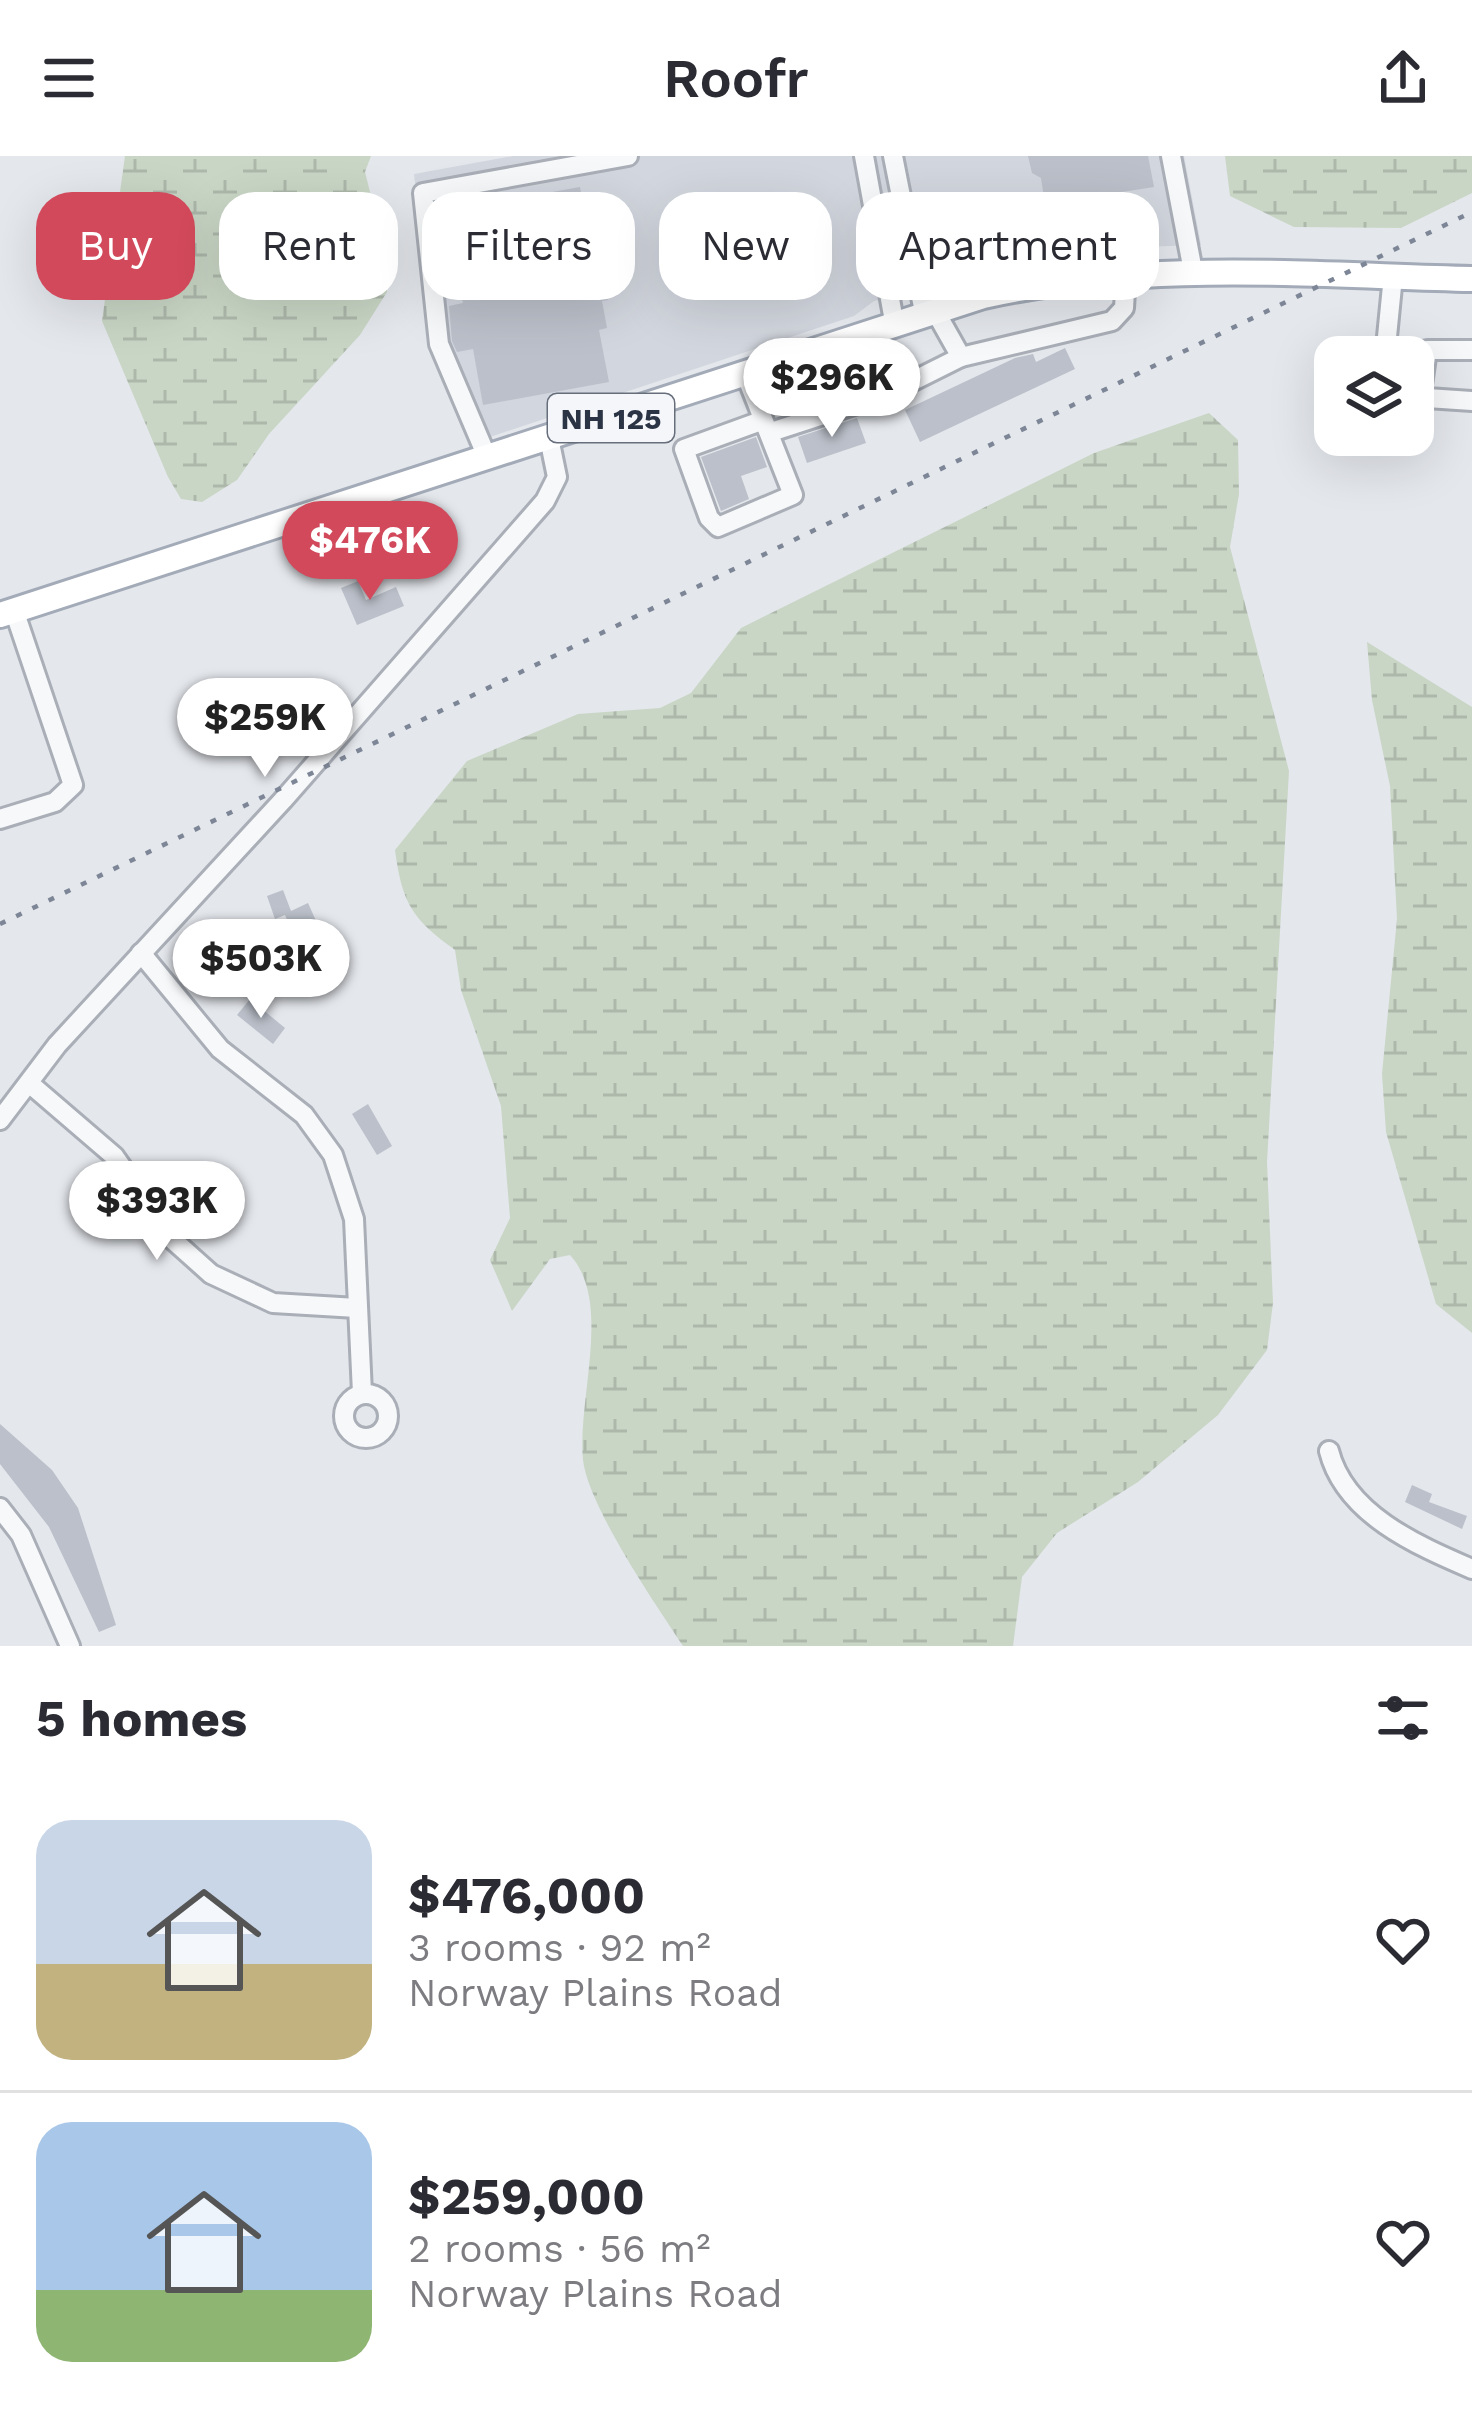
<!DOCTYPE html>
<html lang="en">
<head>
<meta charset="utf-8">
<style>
	:root { --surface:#fff; --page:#f2f2f3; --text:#2b2b33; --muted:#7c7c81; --line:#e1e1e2; --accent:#d1495b }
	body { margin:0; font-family:"Work Sans",sans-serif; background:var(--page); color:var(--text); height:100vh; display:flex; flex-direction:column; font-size:45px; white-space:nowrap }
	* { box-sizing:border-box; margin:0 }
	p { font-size:39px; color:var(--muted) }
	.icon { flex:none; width:66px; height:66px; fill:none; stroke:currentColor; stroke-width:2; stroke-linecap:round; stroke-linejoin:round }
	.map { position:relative; height:1490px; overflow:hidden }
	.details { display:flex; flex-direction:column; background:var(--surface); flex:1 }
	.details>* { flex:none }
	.banner { position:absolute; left:36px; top:36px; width:1401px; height:108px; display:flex; gap:24px }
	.buttons { position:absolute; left:1314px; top:180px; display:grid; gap:24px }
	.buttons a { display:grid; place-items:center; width:120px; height:120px; border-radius:24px; background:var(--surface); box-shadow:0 12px 48px #0002; font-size:60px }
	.price { position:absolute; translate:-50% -102px; padding:0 27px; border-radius:42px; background:#fff; color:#222; font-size:39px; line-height:78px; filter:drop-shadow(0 3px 6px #0008) }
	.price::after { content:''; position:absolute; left:50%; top:72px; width:36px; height:27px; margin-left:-18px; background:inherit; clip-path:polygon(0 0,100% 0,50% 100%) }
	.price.on { background:var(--accent); color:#fff }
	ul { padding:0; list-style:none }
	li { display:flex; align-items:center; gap:36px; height:300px; padding:0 36px }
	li+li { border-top:3px solid var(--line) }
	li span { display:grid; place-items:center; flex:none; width:336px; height:240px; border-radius:36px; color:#555 }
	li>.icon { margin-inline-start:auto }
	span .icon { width:144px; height:144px; fill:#fffc; stroke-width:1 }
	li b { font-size:51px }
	h2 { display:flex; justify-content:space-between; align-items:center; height:144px; padding:0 36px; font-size:51px }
	.pill { padding:0 42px; border-radius:36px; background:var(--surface); box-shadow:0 12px 48px #0002; font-size:42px; line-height:108px }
	.pill.on { background:var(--accent); color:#fff }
	header { display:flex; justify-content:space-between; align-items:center; height:156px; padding:0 36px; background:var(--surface); font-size:54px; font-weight:600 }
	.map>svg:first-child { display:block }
	.built { fill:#d2d6de }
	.wetland { fill:url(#wetland-marsh) }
	.building { fill:#bbc0ca }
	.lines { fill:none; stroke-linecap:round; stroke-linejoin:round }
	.minor-casing { stroke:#a9aeb7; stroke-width:24 }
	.major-casing { stroke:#a3abb8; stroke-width:30 }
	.minor { stroke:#f7f8fa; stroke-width:18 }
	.major { stroke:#fff; stroke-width:24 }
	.rail { stroke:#7d8696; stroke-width:4.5; stroke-dasharray:6 12; stroke-linecap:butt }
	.labels { text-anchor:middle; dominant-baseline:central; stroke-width:12; stroke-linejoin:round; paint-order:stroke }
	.shield { fill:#f4f6f9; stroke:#676e7b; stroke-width:3 }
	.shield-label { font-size:30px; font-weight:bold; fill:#2b3445 }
</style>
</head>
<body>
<header><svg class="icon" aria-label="menu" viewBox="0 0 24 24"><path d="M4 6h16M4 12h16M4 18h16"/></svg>Roofr<svg class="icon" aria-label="share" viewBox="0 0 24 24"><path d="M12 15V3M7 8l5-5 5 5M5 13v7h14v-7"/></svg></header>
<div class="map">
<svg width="1472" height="1490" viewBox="0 0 1472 1490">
	<defs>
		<pattern id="wetland-marsh" width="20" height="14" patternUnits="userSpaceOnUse" patternTransform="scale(3)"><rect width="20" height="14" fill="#c9d6c5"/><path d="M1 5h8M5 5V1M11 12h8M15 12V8" fill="none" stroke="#adb8ab"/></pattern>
	</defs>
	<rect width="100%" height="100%" fill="#e4e7ec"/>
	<polygon class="built" points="513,0 1184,0 1201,89 1106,92 874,145 854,160 472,287 473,274 433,198 414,18"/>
	<g class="wetland">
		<polygon points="125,0 371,0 365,16 386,100 387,136 360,179 269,278 237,324 202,346 181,343 168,321 102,165"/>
		<polygon points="1225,0 1472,0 1472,37 1401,72 1294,71 1230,40"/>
		<path d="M1209,257L1238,284L1239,338L1230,391L1289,615L1267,1006L1273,1147L1267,1194L1218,1259L1138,1326L1057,1377L1022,1421L1013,1490H683C656,1449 588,1350 583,1304C577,1242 613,1146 570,1099L550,1103L512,1155L490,1104L510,1062L501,950L461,834L455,794C412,763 402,747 395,694L467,605L578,558L660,552L691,537L741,472L1094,297Z"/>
		<polygon points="1367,486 1472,551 1472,1177 1436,1148 1386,976 1382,918 1397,763 1390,630 1372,544"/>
	</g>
	<g class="building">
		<polygon points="1028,0 1148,0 1154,31 1045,48 1041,22 1032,17"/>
		<polygon points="580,31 593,104 600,102 608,144 602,145 607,172 599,174 609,226 483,249 473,193 457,196 452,185 449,150 463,147 446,55"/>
		<polygon points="1065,192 1075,213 920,286 905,254 1015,202 1033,198 1036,206"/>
		<polygon points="857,262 866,287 807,307 798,281"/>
		<polygon points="756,281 767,311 741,320 749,343 721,355 701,301"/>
		<polygon points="358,425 366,444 396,431 404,450 357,469 341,432"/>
		<polygon points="283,734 291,755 308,747 321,776 297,787 285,759 275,763 267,740"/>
		<polygon points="206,783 233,822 217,833 191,794"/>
		<polygon points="250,843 285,872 273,888 237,859"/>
		<polygon points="368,948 392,990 377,999 352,958"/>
		<polygon points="0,1268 52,1314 78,1352 116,1469 99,1476 49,1371 0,1308"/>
		<polygon points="1412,1329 1432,1338 1429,1346 1467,1360 1462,1373 1405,1346"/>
	</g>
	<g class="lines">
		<defs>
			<g id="minor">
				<polyline points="864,0 894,165"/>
				<polyline points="893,0 924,156"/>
				<polyline points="1171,0 1193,115"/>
				<polyline points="934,153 961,201 1112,165 1124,152 1126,118"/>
				<polyline points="1472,194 1427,194 1421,236 1427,242 1472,245"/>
				<polyline points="1385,201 1393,120"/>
				<polyline points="745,217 793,339 718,371 709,362 684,293 761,265"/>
				<polyline points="905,229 961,201"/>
				<polyline points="771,276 860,247"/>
				<polyline points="487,301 439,188 423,37 628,0"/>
				<polyline points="0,663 55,646 73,629 14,454"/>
				<polyline points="141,797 220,893 304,959 333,999 354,1063 362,1237"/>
				<polyline points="29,927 114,1000 173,1084 211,1118 273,1147 357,1152"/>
				<polyline points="0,964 57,889 283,644 545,345 557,321 549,282"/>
				<circle cx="366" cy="1260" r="22"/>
				<path d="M1329,1295C1345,1358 1416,1389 1472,1413"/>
				<polyline points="0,1352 21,1379 70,1490"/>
			</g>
			<path id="major" d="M0,459L983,140C1145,104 1308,119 1472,123"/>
		</defs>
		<use href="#minor" class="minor-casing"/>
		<use href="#major" class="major-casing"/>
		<use href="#minor" class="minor"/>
		<use href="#major" class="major"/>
		<polyline class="rail" points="0,768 1472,56"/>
	</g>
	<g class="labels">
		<rect class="shield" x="548" y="238" width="126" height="48" rx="9"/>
		<g class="shield-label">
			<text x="611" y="262">NH 125</text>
		</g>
	</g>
</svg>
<div class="buttons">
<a><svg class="icon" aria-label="layers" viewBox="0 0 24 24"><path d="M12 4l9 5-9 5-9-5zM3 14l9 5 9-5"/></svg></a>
</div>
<b class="price" style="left:832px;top:284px">$296K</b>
<b class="price on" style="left:370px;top:447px">$476K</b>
<b class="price" style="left:265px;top:624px">$259K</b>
<b class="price" style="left:261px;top:865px">$503K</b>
<b class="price" style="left:157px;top:1107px">$393K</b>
<div class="banner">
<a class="pill on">Buy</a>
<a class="pill">Rent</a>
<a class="pill">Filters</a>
<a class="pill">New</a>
<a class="pill">Apartment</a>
</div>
</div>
<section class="details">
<h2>5 homes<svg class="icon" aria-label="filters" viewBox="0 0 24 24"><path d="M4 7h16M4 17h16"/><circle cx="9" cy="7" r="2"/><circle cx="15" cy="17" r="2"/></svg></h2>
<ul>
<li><span style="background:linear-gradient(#c9d6e8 60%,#c2b280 0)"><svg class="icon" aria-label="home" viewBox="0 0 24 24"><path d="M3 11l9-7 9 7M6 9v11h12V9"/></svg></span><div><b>$476,000</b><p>3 rooms · 92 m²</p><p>Norway Plains Road</p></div><svg class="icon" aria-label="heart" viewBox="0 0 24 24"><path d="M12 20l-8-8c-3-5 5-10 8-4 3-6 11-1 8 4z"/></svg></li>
<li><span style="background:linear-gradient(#a9c7e8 70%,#8fb573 0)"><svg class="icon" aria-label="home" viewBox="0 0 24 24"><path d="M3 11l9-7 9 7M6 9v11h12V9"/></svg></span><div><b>$259,000</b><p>2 rooms · 56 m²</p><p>Norway Plains Road</p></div><svg class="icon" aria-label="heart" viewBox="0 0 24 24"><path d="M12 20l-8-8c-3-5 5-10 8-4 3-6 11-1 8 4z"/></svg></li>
</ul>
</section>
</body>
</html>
